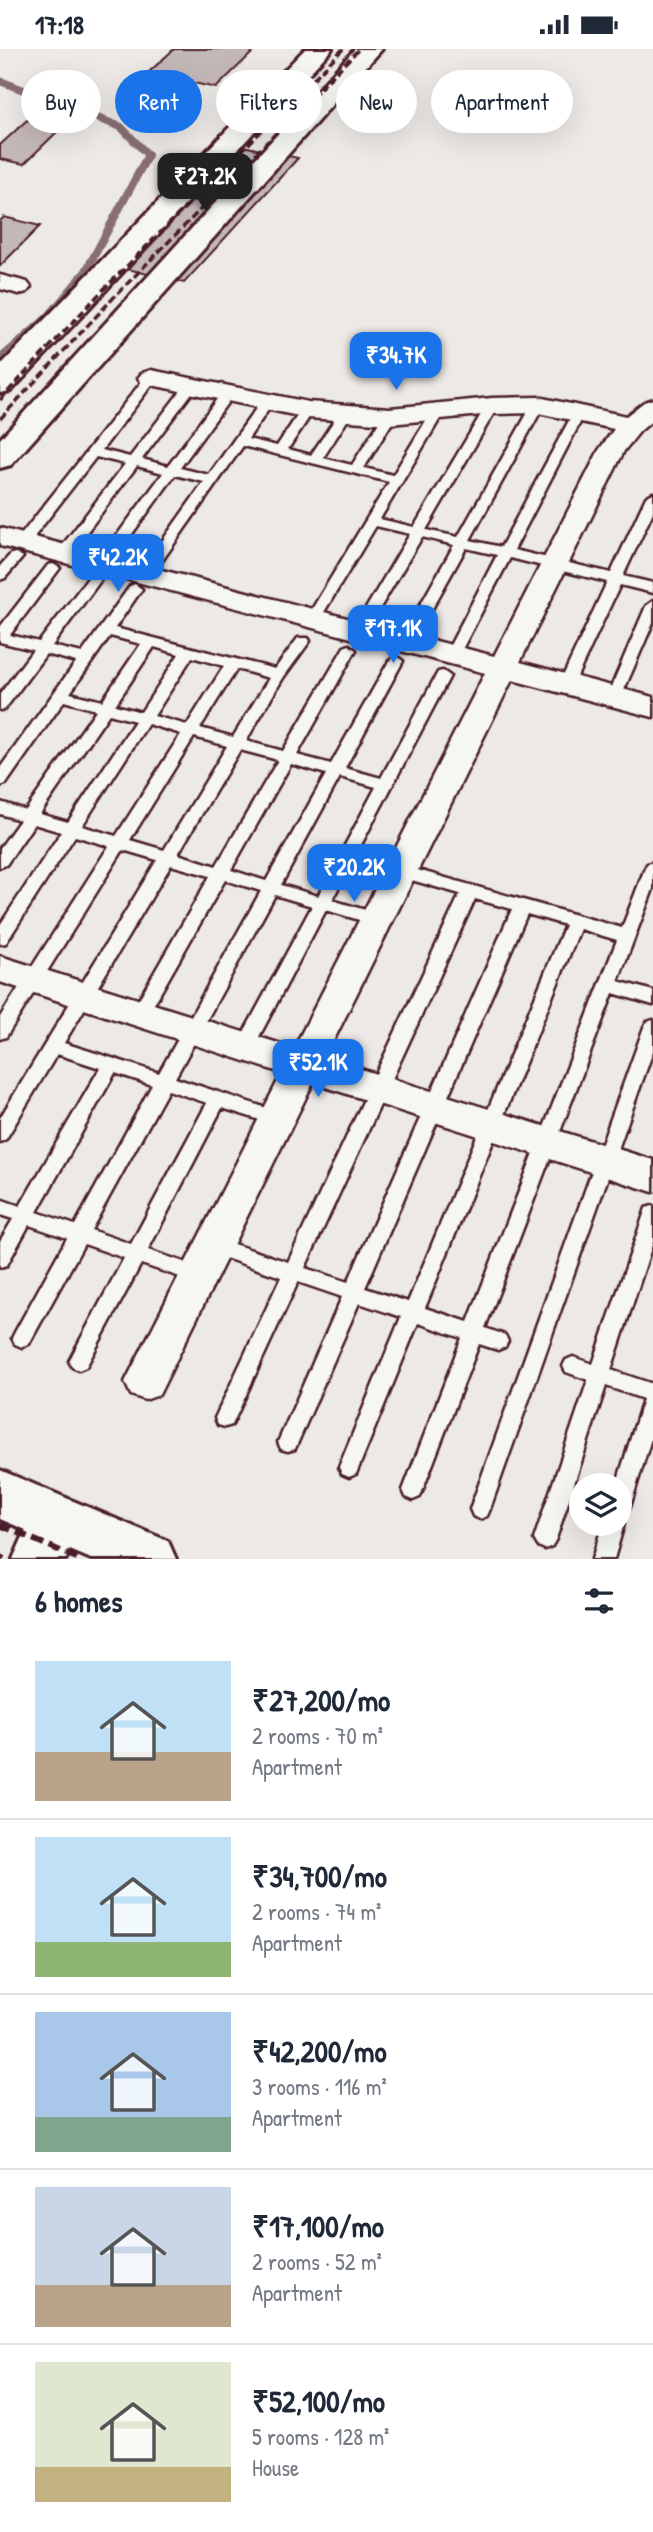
<!DOCTYPE html>
<html lang="en">
<head>
<meta charset="utf-8">
<style>
	:root { --surface:#fff; --page:#f6f6f7; --text:#1f2937; --muted:#747a83; --line:#e0e1e3; --accent:#1a73e8 }
	body { margin:0; font-family:"Patrick Hand",sans-serif; background:var(--page); color:var(--text); height:100vh; display:flex; flex-direction:column; font-size:26px; white-space:nowrap }
	* { box-sizing:border-box; margin:0 }
	p { font-size:23px; color:var(--muted) }
	.icon { flex:none; width:38px; height:38px; fill:none; stroke:currentColor; stroke-width:2; stroke-linecap:round; stroke-linejoin:round }
	.map { position:relative; height:1510px; overflow:hidden }
	.panel { display:flex; flex-direction:column; background:var(--surface); flex:1 }
	.panel>* { flex:none }
	.guide { position:absolute; left:21px; top:21px; width:612px; height:63px; display:flex; gap:14px }
	.fabs { position:absolute; left:569px; top:1424px; display:grid; gap:14px }
	.fabs a { display:grid; place-items:center; width:63px; height:63px; border-radius:50%; background:var(--surface); box-shadow:0 7px 28px #0002; font-size:35px }
	.price { position:absolute; translate:-50% -60px; padding:0 16px; border-radius:14px; background:var(--accent); color:#fff; font-size:23px; line-height:46px; filter:drop-shadow(0 2px 4px #0008) }
	.price::after { content:''; position:absolute; left:50%; top:42px; width:21px; height:16px; margin-left:-10px; background:inherit; clip-path:polygon(0 0,100% 0,50% 100%) }
	.price.selected { background:#222; color:#fff }
	ul { padding:0; list-style:none }
	li { display:flex; align-items:center; gap:21px; height:175px; padding:0 35px }
	li+li { border-top:2px solid var(--line) }
	li span { display:grid; place-items:center; flex:none; width:196px; height:140px; border-radius:0px; color:#555 }
	li>.icon { margin-inline-start:auto }
	span .icon { width:84px; height:84px; fill:#fffc; stroke-width:1 }
	li b { font-size:30px }
	h2 { display:flex; justify-content:space-between; align-items:center; height:84px; padding:0 35px; font-size:30px }
	.chip { padding:0 24px; border-radius:32px; background:var(--surface); box-shadow:0 7px 28px #0002; font-size:24px; line-height:63px }
	.chip.selected { background:var(--accent); color:#fff }
	.status { display:flex; justify-content:space-between; align-items:center; height:49px; padding:0 35px; background:var(--surface); direction:ltr }
	.status svg { height:19px; fill:currentColor }
	.map>svg:first-child { display:block }
	.lines { fill:none; stroke-linecap:round; stroke-linejoin:round }
	.stream { stroke:#886e73; stroke-width:8 }
	.building { fill:#c4b7b7; stroke:#4a1f2b; stroke-width:2 }
	.service-casing { stroke:#4a1f2b; stroke-width:5 }
	.minor-casing { stroke:#4a1f2b; stroke-width:5 }
	.secondary-casing { stroke:#4a1f2b; stroke-width:6 }
	.service { fill:#f6f6f2; fill-rule:evenodd }
	.minor { fill:#f6f6f2; fill-rule:evenodd }
	.secondary { fill:#f6f6f2; fill-rule:evenodd }
	.rail-far1 { stroke:#4a1f2b; stroke-width:3.5; stroke-dasharray:8 3.5; stroke-linecap:butt }
	.rail { stroke:#4a1f2b; stroke-width:6; stroke-dasharray:12 6; stroke-linecap:butt }
</style>
</head>
<body>
<div class="status"><b>17:18</b><svg viewBox="0 0 49 12"><path d="M0 12V9h3v3zM5 12V6h3v6zM10 12V3h3v9zM15 12V0h3v12zM26 1h20v11H26zM47 4h2v5h-2z"/></svg></div>
<div class="map">
<svg width="653" height="1510" viewBox="0 0 653 1510">
	<rect width="100%" height="100%" fill="#ece9e6"/>
	<filter id="ink" filterUnits="userSpaceOnUse"><feTurbulence type="fractalNoise" baseFrequency=".0143" numOctaves="2"/><feDisplacementMap in="SourceGraphic" scale="14" xChannelSelector="R" yChannelSelector="G"/><feConvolveMatrix kernelMatrix="1 2 1 2 8 2 1 2 1" color-interpolation-filters="sRGB"/></filter>
	<g filter="url(#ink)">
		<g class="lines">
			<polyline class="stream" points="0,32 121,78 148,106 86,222 48,268 0,310"/>
		</g>
		<g class="building">
			<polygon points="174,0 256,0 216,39 148,24"/>
			<polygon points="27,71 62,78 24,115 0,110 0,96"/>
			<polygon points="229,94 298,109 184,234 111,216"/>
			<polygon points="4,168 40,177 0,217 0,172"/>
		</g>
		<g class="lines">
			<defs>
				<g id="service">
					<polygon points="151,325 157,329 102,401 130,408 186,335 194,335 194,341 142,410 168,417 222,343 227,342 233,346 180,419 209,426 262,351 272,351 273,354 248,390 277,397 303,358 308,357 314,361 288,400 311,406 341,361 351,361 352,364 323,409 352,416 385,364 395,364 396,367 364,419 393,426 433,360 443,360 444,363 380,470 414,478 486,357 487,354 497,354 498,357 426,481 458,488 532,356 538,352 543,353 544,356 470,491 501,498 573,364 579,360 584,361 585,364 514,501 611,524 646,448 653,444 653,463 623,527 653,534 653,544 620,536 573,636 566,641 559,636 607,533 510,509 459,606 452,611 445,606 497,506 466,499 413,594 406,599 399,594 454,496 422,488 364,586 359,588 352,583 410,485 376,477 318,573 308,573 306,570 389,433 243,397 150,529 140,529 138,526 204,433 175,426 108,518 98,518 96,515 98,512 163,424 137,417 68,508 58,508 56,505 58,502 125,415 96,408 27,497 17,497 15,494 17,491 147,326"/>
					<polygon points="16,504 23,508 5,529 0,531 0,517 11,505"/>
					<path d="M53,515L60,519L10,586L39,593L91,525L96,523L103,528L52,597L82,604L130,537L135,535L142,540L115,579L275,620L298,589H308L310,592L283,629L246,692L283,702L344,598L349,596L356,601L297,706L331,715L389,612L396,607L403,612L345,719L381,729L438,623L443,622L450,627L332,851L382,866L384,870L382,874L376,876L326,861L251,1003L245,1005L239,1003L236,998L312,857L275,846L175,1029L282,1064L285,1069L282,1074L276,1076L222,1059L148,1201L205,1220L208,1226L205,1232L198,1234L141,1215L86,1318L79,1321L72,1318L69,1312L124,1209L84,1195L29,1295L22,1298L15,1295L12,1289L15,1283L67,1189L29,1176L7,1216L0,1218V1192L13,1170L0,1166V1150L20,1157L100,1019L57,1005L6,1090L0,1093V1069L157,811L123,801L6,988L0,990V968L109,797L75,787L6,894L0,895V876L61,783L34,775L6,816L0,818V799L20,771L0,765V753L26,761L96,661L64,652L6,735L0,737V719L76,613L46,605L5,660L0,661V645L33,601L0,593V578L48,516ZM110,587L141,595L102,652L70,644ZM154,598L179,605L141,663L115,656ZM192,608L224,617L187,676L154,667ZM237,620L269,629L233,688L200,679ZM109,665L135,672L68,773L40,765ZM148,675L181,685L116,787L82,777ZM194,688L227,697L164,801L130,791ZM240,701L278,711L216,817L178,805ZM291,715L326,725L266,832L231,821ZM340,728L376,738L318,847L281,836ZM171,816L210,827L131,964L134,969L140,971L146,969L225,831L261,842L159,1024L64,994ZM115,1024L152,1036L75,1176L37,1163ZM168,1041L207,1054L131,1195L91,1181Z"/>
					<polygon points="653,552 653,574 621,648 614,653 609,652 607,648 646,557"/>
					<path d="M653,813V840L618,932L653,942V956L613,944L485,1279L505,1286L508,1292L505,1298L498,1301L479,1295L420,1448L413,1451L406,1448L403,1441L462,1289L418,1274L356,1425L349,1428L342,1425L339,1418L401,1268L359,1254L295,1400L288,1402L281,1400L278,1393L342,1248L298,1233L232,1376L225,1378L218,1376L215,1369L281,1228L205,1202L203,1196L205,1190L212,1188L288,1213L460,845L394,826L392,822L394,818L400,816L622,879L645,819L647,815ZM475,850L512,860L348,1233L305,1219ZM527,865L565,876L408,1253L365,1239ZM580,880L617,891L468,1273L425,1259Z"/>
					<polygon points="653,971 653,1002 490,1460 487,1467 480,1470 473,1467 470,1460 644,978 647,973"/>
					<polygon points="653,1157 653,1193 611,1321 653,1335 653,1383 630,1458 627,1465 621,1468 624,1475 614,1510 592,1510 603,1475 620,1475 620,1437 616,1437 643,1350 606,1337 556,1490 552,1497 545,1500 538,1497 534,1490 588,1331 566,1323 563,1317 566,1311 573,1308 593,1315 644,1165 646,1159"/>
				</g>
				<g id="minor">
					<polygon points="0,226 27,233 31,238 27,243 19,245 0,240"/>
					<polygon points="151,321 308,353 390,359 492,349 538,348 626,367 644,353 653,350 653,371 640,382 624,402 520,613 653,648 653,668 512,631 325,1009 653,1111 653,1143 313,1034 159,1346 145,1351 131,1346 125,1333 282,1024 0,933 0,907 294,999 485,624 0,497 0,479 494,607 599,401 614,380 538,364 492,365 390,375 308,369 142,334 138,329 142,324"/>
				</g>
				<g id="secondary">
					<polygon points="305,0 332,0 11,342 0,344 0,317"/>
					<polygon points="355,0 382,0 11,416 0,419 0,390"/>
					<polygon points="0,1421 168,1492 176,1510 91,1510 70,1501 66,1510 13,1510 26,1481 0,1470"/>
				</g>
			</defs>
			<use href="#service" class="service-casing"/>
			<use href="#minor" class="minor-casing"/>
			<use href="#secondary" class="secondary-casing"/>
			<use href="#service" class="service"/>
			<use href="#minor" class="minor"/>
			<use href="#secondary" class="secondary"/>
			<g class="rail-far1">
				<polyline points="0,351 102,242 343,0"/>
				<polyline points="0,370 118,244 359,0"/>
			</g>
			<g class="rail">
				<polyline points="0,1476 79,1510"/>
				<polyline points="0,1508 4,1510"/>
			</g>
		</g>
	</g>
</svg>
<div class="fabs">
<a><svg class="icon" aria-label="layers" viewBox="0 0 24 24"><path d="M12 4l9 5-9 5-9-5zM3 14l9 5 9-5"/></svg></a>
</div>
<b class="price selected" style="left:205px;top:164px">₹27.2K</b>
<b class="price" style="left:396px;top:343px">₹34.7K</b>
<b class="price" style="left:118px;top:545px">₹42.2K</b>
<b class="price" style="left:393px;top:616px">₹17.1K</b>
<b class="price" style="left:354px;top:855px">₹20.2K</b>
<b class="price" style="left:318px;top:1050px">₹52.1K</b>
<div class="guide">
<a class="chip">Buy</a>
<a class="chip selected">Rent</a>
<a class="chip">Filters</a>
<a class="chip">New</a>
<a class="chip">Apartment</a>
</div>
</div>
<section class="panel">
<h2>6 homes<svg class="icon" aria-label="filters" viewBox="0 0 24 24"><path d="M4 7h16M4 17h16"/><circle cx="9" cy="7" r="2"/><circle cx="15" cy="17" r="2"/></svg></h2>
<ul>
<li><span style="background:linear-gradient(#bfe0f5 65%,#b9a48a 0)"><svg class="icon" aria-label="home" viewBox="0 0 24 24"><path d="M3 11l9-7 9 7M6 9v11h12V9"/></svg></span><div><b>₹27,200/mo</b><p>2 rooms · 70 m²</p><p>Apartment</p></div></li>
<li><span style="background:linear-gradient(#bfe0f5 75%,#8fb573 0)"><svg class="icon" aria-label="home" viewBox="0 0 24 24"><path d="M3 11l9-7 9 7M6 9v11h12V9"/></svg></span><div><b>₹34,700/mo</b><p>2 rooms · 74 m²</p><p>Apartment</p></div></li>
<li><span style="background:linear-gradient(#a9c7e8 75%,#7fa58c 0)"><svg class="icon" aria-label="home" viewBox="0 0 24 24"><path d="M3 11l9-7 9 7M6 9v11h12V9"/></svg></span><div><b>₹42,200/mo</b><p>3 rooms · 116 m²</p><p>Apartment</p></div></li>
<li><span style="background:linear-gradient(#c9d6e8 70%,#b9a48a 0)"><svg class="icon" aria-label="home" viewBox="0 0 24 24"><path d="M3 11l9-7 9 7M6 9v11h12V9"/></svg></span><div><b>₹17,100/mo</b><p>2 rooms · 52 m²</p><p>Apartment</p></div></li>
<li><span style="background:linear-gradient(#dfe7d0 75%,#c2b280 0)"><svg class="icon" aria-label="home" viewBox="0 0 24 24"><path d="M3 11l9-7 9 7M6 9v11h12V9"/></svg></span><div><b>₹52,100/mo</b><p>5 rooms · 128 m²</p><p>House</p></div></li>
</ul>
</section>
</body>
</html>
